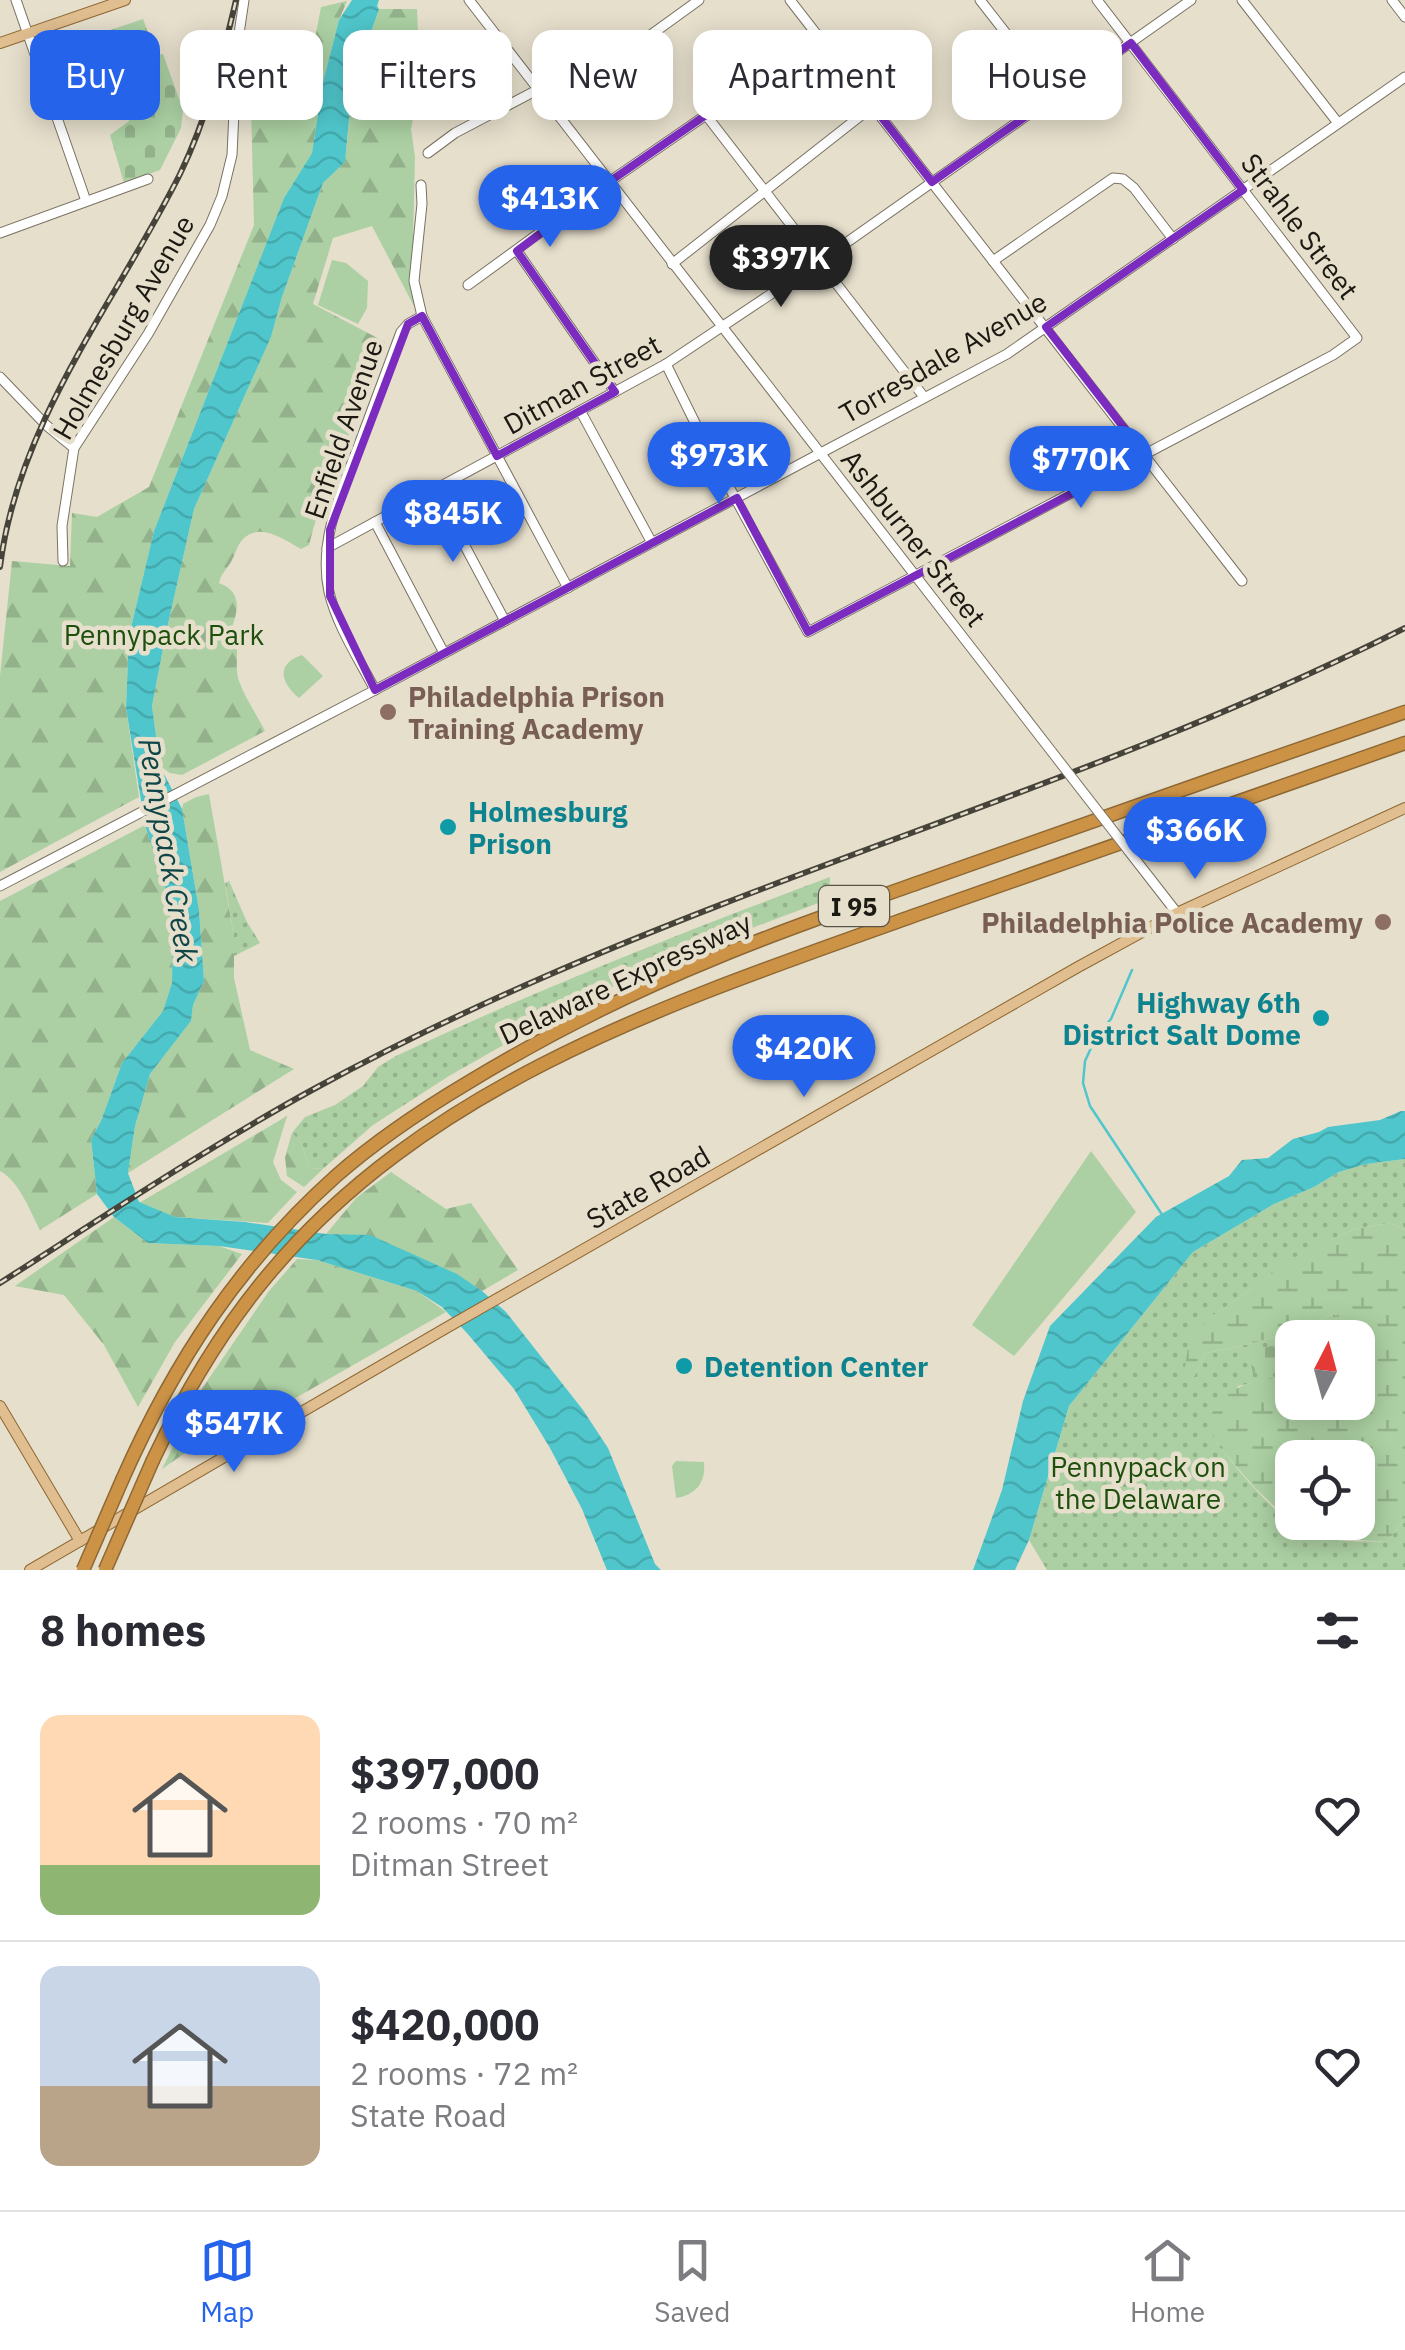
<!DOCTYPE html>
<html lang="en">
<head>
<meta charset="utf-8">
<style>
	:root { --surface:#fff; --page:#f2f2f3; --text:#2b2b33; --muted:#7c7c81; --line:#e1e1e2; --accent:#2563eb }
	body { margin:0; font-family:"IBM Plex Sans",sans-serif; background:var(--page); color:var(--text); height:100vh; display:flex; flex-direction:column; font-size:38px; white-space:nowrap }
	* { box-sizing:border-box; margin:0 }
	p { font-size:32px; color:var(--muted) }
	.icon { flex:none; width:55px; height:55px; fill:none; stroke:currentColor; stroke-width:2; stroke-linecap:round; stroke-linejoin:round }
	.map { position:relative; height:1570px; overflow:hidden }
	.drawer { display:flex; flex-direction:column; background:var(--surface); flex:1 }
	.drawer>* { flex:none }
	.hud { position:absolute; left:30px; top:30px; width:1345px; height:90px; display:flex; gap:20px }
	.needle { width:65px; rotate:6deg }
	.buttons { position:absolute; left:1275px; top:1320px; display:grid; gap:20px }
	.buttons a { display:grid; place-items:center; width:100px; height:100px; border-radius:20px; background:var(--surface); box-shadow:0 5px 25px #0003; font-size:50px }
	.price { position:absolute; translate:-50% -85px; padding:0 22px; border-radius:35px; background:var(--accent); color:#fff; font-size:32px; line-height:65px; filter:drop-shadow(0 2px 5px #0008) }
	.price::after { content:''; position:absolute; left:50%; top:60px; width:30px; height:22px; margin-left:-15px; background:inherit; clip-path:polygon(0 0,100% 0,50% 100%) }
	.price.on { background:#222; color:#fff }
	ul { padding:0; list-style:none }
	li { display:flex; align-items:center; gap:30px; height:250px; padding:0 40px }
	li+li { border-top:2px solid var(--line) }
	li span { display:grid; place-items:center; flex:none; width:280px; height:200px; border-radius:20px; color:#555 }
	li>.icon { margin-inline-start:auto }
	span .icon { width:120px; height:120px; fill:#fffc; stroke-width:1 }
	li b { font-size:42px }
	h2 { display:flex; justify-content:space-between; align-items:center; height:120px; padding:0 40px; font-size:42px }
	.chip { padding:0 35px; border-radius:20px; background:var(--surface); box-shadow:0 5px 25px #0003; font-size:35px; line-height:90px }
	.chip.on { background:var(--accent); color:#fff }
	.menu { display:flex; justify-content:space-around; align-items:center; height:140px; border-top:2px solid var(--line); background:var(--surface); font-size:28px; color:var(--muted) }
	.menu a { display:grid; justify-items:center; gap:5px }
	.menu .on { color:var(--accent) }
	.map>svg:first-child { display:block }
	.grass { fill:url(#grass-dots) }
	.forest { fill:url(#forest-firs) }
	.wetland { fill:url(#wetland-marsh); fill-rule:evenodd }
	.cemetery { fill:url(#cemetery-stones) }
	.garden { fill:#acd0a3 }
	.water { fill:url(#water-waves) }
	.lines { fill:none; stroke-linecap:round; stroke-linejoin:round }
	.stream { stroke:#4fc6cb; stroke-width:2.5 }
	.minor-casing { stroke:#797262; stroke-width:11 }
	.major-casing { stroke:#8e6834; stroke-width:12 }
	.highway-casing { stroke:#8e6834; stroke-width:15 }
	.minor { stroke:#fff; stroke-width:9 }
	.major { stroke:#e0be90; stroke-width:10 }
	.highway { stroke:#cc9346; stroke-width:12 }
	.rail-casing { stroke:#46433a; stroke-width:6 }
	.rail { stroke:#e6dfcc; stroke-width:2.5; stroke-dasharray:8; stroke-linecap:butt }
	.minor-bridge-casing { stroke:#797262; stroke-width:11; stroke-linecap:butt }
	.highway-bridge-casing { stroke:#8e6834; stroke-width:15; stroke-linecap:butt }
	.minor-bridge { stroke:#fff; stroke-width:9 }
	.highway-bridge { stroke:#cc9346; stroke-width:12 }
	.marked { fill:none; stroke:#7b2cbf; stroke-width:8; stroke-linejoin:round }
	.education-dot { fill:#8d6e63; stroke:#e6dfcc; stroke-width:4 }
	.culture-dot { fill:#0f9aa8; stroke:#e6dfcc; stroke-width:4 }
	.labels { text-anchor:middle; dominant-baseline:central; stroke-width:9; stroke-linejoin:round; paint-order:stroke }
	.shield { fill:#e6dfcc; stroke:#58544a; stroke-width:2.5 }
	.shield-label { font-size:25px; font-weight:bold; fill:#1b1912 }
	.street-label { font-size:28px; fill:#1b1912; stroke:#e6dfcc }
	.park-label { font-size:28px; fill:#1d4f0d; stroke:#e6dfcc }
	.education-label { font-size:28px; font-weight:bold; fill:#785e54; stroke:#e6dfcc; text-anchor:start }
	.culture-label { font-size:28px; font-weight:bold; fill:#0d838f; stroke:#e6dfcc; text-anchor:start }
	.water-label { font-size:30px; font-style:italic; fill:#0f4547; stroke:#e6dfcc }
</style>
</head>
<body>
<div class="map">
<svg width="1405" height="1570" viewBox="0 0 1405 1570">
	<defs>
		<pattern id="grass-dots" width="8" height="8" patternUnits="userSpaceOnUse" patternTransform="scale(2.5)"><rect width="8" height="8" fill="#acd0a3"/><path d="M2 2h.1M6 6h.1" fill="none" stroke="#93b28b" stroke-width="1.8" stroke-linecap="round"/></pattern>
		<pattern id="forest-firs" width="22" height="20" patternUnits="userSpaceOnUse" patternTransform="scale(2.5)"><rect width="22" height="20" fill="#acd0a3"/><path d="M5 1l3.5 6h-7zM16 11l3.5 6h-7z" fill="#93b28b"/></pattern>
		<pattern id="wetland-marsh" width="20" height="14" patternUnits="userSpaceOnUse" patternTransform="scale(2.5)"><rect width="20" height="14" fill="#acd0a3"/><path d="M1 5h8M5 5V1M11 12h8M15 12V8" fill="none" stroke="#93b28b"/></pattern>
		<pattern id="cemetery-stones" width="16" height="16" patternUnits="userSpaceOnUse" patternTransform="scale(2.5)"><rect width="16" height="16" fill="#acd0a3"/><path d="M2 7V4a2 2 0 0 1 4 0v3zM10 15v-3a2 2 0 0 1 4 0v3z" fill="#93b28b"/></pattern>
		<pattern id="water-waves" width="16" height="10" patternUnits="userSpaceOnUse" patternTransform="scale(2.5)"><rect width="16" height="10" fill="#4fc6cb"/><path d="M0 5q4-4 8 0t8 0" fill="none" stroke="#44aaad"/></pattern>
	</defs>
	<rect width="100%" height="100%" fill="#e6dfcc"/>
	<g class="grass">
		<path d="M830,877L829,899L757,926L614,986L561,1012L449,1076L373,1125L324,1168L309,1169L302,1144L292,1133L305,1117L335,1105L363,1086L378,1067L396,1056C538,989 683,932 830,877Z"/>
		<polygon points="229,881 247,922 260,943 234,956 234,937 225,883"/>
		<path d="M1405,1159V1230L1389,1223L1354,1229L1287,1261L1249,1291L1212,1316L1189,1386L1206,1353C1254,1344 1288,1335 1333,1314L1343,1320L1340,1337L1292,1338V1374L1238,1386L1216,1443C1243,1474 1276,1521 1315,1535C1336,1543 1364,1541 1387,1542L1405,1518V1570H1047L1029,1540L1069,1406L1193,1252L1274,1204L1314,1187L1339,1172L1366,1164Z"/>
	</g>
	<g class="forest">
		<polygon points="347,1 339,20 323,82 312,153 284,198 154,531 129,636 126,708 139,797 0,872 0,676 12,561 70,566 72,513 97,517 149,487 254,225 250,67 274,71 283,45 313,49 321,7"/>
		<path d="M379,9H417L420,82L411,129L415,157L413,240L415,308L372,226L333,238L313,304L385,342L314,526L309,545L301,549C284,540 259,521 242,540C237,546 235,555 231,562C226,570 221,574 219,583C241,591 239,608 232,627C242,647 233,662 239,681C245,698 257,715 265,731L182,775L170,773L160,766L152,706L166,633L194,509L271,337L282,297L323,183L345,162L352,87Z"/>
		<polygon points="209,794 234,937 234,978 250,1050 294,1069 128,1173 135,1126 150,1074 191,1021 193,1005 204,981 199,910 182,809 183,804 196,797"/>
		<path d="M145,825L173,913L172,983L163,1011L122,1063L101,1121L91,1139L97,1194L40,1230C30,1211 19,1181 0,1171V901Z"/>
		<polygon points="287,1116 273,1162 281,1180 297,1192 268,1223 175,1217 139,1203"/>
		<polygon points="292,1133 302,1144 309,1169 324,1168 304,1187 287,1176 285,1157"/>
		<path d="M391,1172L446,1209L471,1203L518,1270L482,1291C433,1258 382,1248 326,1234L356,1198Z"/>
		<polygon points="114,1217 148,1243 219,1246 242,1254 175,1342 138,1407 104,1345 64,1295 15,1286"/>
		<polygon points="297,1259 317,1260 417,1291 446,1312 210,1447 198,1444 162,1469 201,1390 269,1291"/>
	</g>
	<path class="wetland" d="M1389,1223L1405,1230V1518L1387,1542L1317,1537L1293,1524L1255,1488L1216,1443L1208,1419C1233,1380 1250,1383 1292,1374V1402H1358V1338L1340,1337L1343,1320L1333,1314C1288,1335 1254,1344 1206,1353L1189,1387L1185,1368L1189,1338L1212,1316L1249,1291L1286,1261L1354,1229ZM1292,1458H1358V1522H1292Z"/>
	<g class="cemetery">
		<polygon points="143,19 156,55 163,54 183,110 181,128 160,170 124,183 110,135 129,121 111,56 104,58 96,35"/>
		<polygon points="1292,1342 1292,1365 1253,1373 1248,1351"/>
	</g>
	<g class="garden">
		<polygon points="332,260 346,263 368,281 367,308 358,324 318,305"/>
		<path d="M302,655L323,676L299,698C281,683 275,664 302,655Z"/>
		<polygon points="1091,1151 1136,1212 1014,1356 972,1325"/>
		<path d="M676,1461L704,1462C706,1482 696,1495 676,1498L672,1466Z"/>
	</g>
	<g class="water">
		<polygon points="352,0 379,0 377,6 379,9 352,87 345,162 323,183 282,297 271,337 194,509 166,633 152,706 160,766 182,809 199,910 204,981 193,1005 191,1021 150,1074 135,1126 128,1173 139,1202 175,1217 245,1222 326,1234 370,1235 457,1274 482,1291 506,1312 583,1410 608,1448 655,1564 661,1570 607,1570 582,1509 550,1448 514,1389 467,1333 442,1307 417,1291 317,1260 219,1246 148,1243 114,1217 97,1194 91,1139 101,1121 122,1063 163,1011 172,983 173,913 145,825 126,708 129,636 154,531 284,198 312,153 323,82 339,20"/>
		<polygon points="1401,1111 1405,1111 1405,1159 1366,1164 1339,1172 1314,1187 1274,1204 1193,1252 1069,1406 1029,1540 1015,1570 973,1570 1002,1490 1023,1401 1050,1326 1156,1217 1229,1176 1242,1160 1268,1158 1293,1139 1319,1132 1328,1127 1380,1120"/>
	</g>
	<g class="lines">
		<polyline class="stream" points="1132,970 1111,1019 1097,1035 1085,1061 1083,1083 1090,1106 1163,1216"/>
		<defs>
			<g id="minor">
				<polyline points="16,0 86,201"/>
				<polyline points="469,0 1052,752"/>
				<polyline points="790,0 1242,581"/>
				<polyline points="980,0 1055,96"/>
				<polyline points="1242,0 1338,123"/>
				<polyline points="1392,0 1405,17"/>
				<polyline points="551,107 699,0"/>
				<polyline points="706,115 924,397"/>
				<polyline points="428,153 455,133 537,90"/>
				<polyline points="421,185 422,204 414,281 422,316 568,588"/>
				<polyline points="0,233 148,179"/>
				<polyline points="517,251 615,392"/>
				<polyline points="993,261 1113,178 1123,179 1134,188 1173,239"/>
				<polyline points="672,264 873,106"/>
				<polyline points="468,285 609,182 819,37"/>
				<polyline points="666,364 702,437 808,632 1333,355 1357,338 1097,0"/>
				<polyline points="0,377 46,425 74,448"/>
				<polyline points="581,412 652,543"/>
				<polyline points="435,490 505,621"/>
				<polyline points="375,522 444,653"/>
				<polyline points="327,548 666,364 819,262 1191,0"/>
				<polyline points="63,561 62,526 74,448 148,334 210,225 222,196 232,155 237,47 244,0"/>
				<path d="M375,690C359,659 337,626 329,592C317,538 345,483 363,434C376,400 388,366 401,332L408,324L422,316"/>
				<polyline points="1128,850 1177,913"/>
				<polyline points="0,886 375,690 1007,354 1405,77"/>
			</g>
			<g id="major">
				<polyline points="0,43 125,0"/>
				<polyline points="0,1406 80,1541"/>
				<polyline points="30,1570 446,1328 1078,967 1177,913 1405,808"/>
			</g>
			<g id="highway">
				<path d="M153,1460C184,1394 221,1331 268,1275C431,1079 682,999 913,916C1077,858 1241,800 1405,743"/>
				<path d="M123,1478C175,1361 240,1262 336,1176C377,1140 422,1110 469,1082C548,1034 632,992 718,957C787,928 859,904 929,879C1088,823 1246,767 1405,712"/>
			</g>
		</defs>
		<use href="#minor" class="minor-casing"/>
		<use href="#major" class="major-casing"/>
		<use href="#highway" class="highway-casing"/>
		<use href="#minor" class="minor"/>
		<use href="#major" class="major"/>
		<use href="#highway" class="highway"/>
		<defs>
			<g id="rail">
				<path d="M0,567C18,421 116,302 180,174C207,118 222,60 236,0"/>
				<path d="M0,1283C103,1217 205,1149 312,1090C387,1049 466,1011 544,977C828,853 1128,768 1405,628"/>
			</g>
		</defs>
		<use href="#rail" class="rail-casing"/>
		<use href="#rail" class="rail"/>
		<defs>
			<polyline id="minor-bridge" points="1052,752 1128,850"/>
			<g id="highway-bridge">
				<polyline points="83,1570 123,1478"/>
				<polyline points="105,1570 153,1460"/>
			</g>
		</defs>
		<use href="#minor-bridge" class="minor-bridge-casing"/>
		<use href="#highway-bridge" class="highway-bridge-casing"/>
		<use href="#minor-bridge" class="minor-bridge"/>
		<use href="#highway-bridge" class="highway-bridge"/>
	</g>
	<path class="marked" d="M819,37L932,182L1131,43L1243,190L1046,327L1145,455L808,632L737,498L375,690L330,596V530L408,324L422,316L497,456L615,392L517,251L609,182Z"/>
	<g class="education-dot">
		<circle cx="388" cy="712" r="10"/>
		<circle cx="1383" cy="922" r="10"/>
	</g>
	<g class="culture-dot">
		<circle cx="448" cy="827" r="10"/>
		<circle cx="1321" cy="1018" r="10"/>
		<circle cx="684" cy="1366" r="10"/>
	</g>
	<g class="labels">
		<rect class="shield" x="819" y="886" width="70" height="40" rx="8"/>
		<g class="shield-label">
			<text x="854" y="906">I 95</text>
		</g>
		<g class="street-label">
			<text transform="translate(1300 226) rotate(53)">Strahle Street</text>
			<text transform="translate(123 327) rotate(-60)">Holmesburg Avenue</text>
			<text transform="translate(943 357) rotate(-30)">Torresdale Avenue</text>
			<text transform="translate(582 384) rotate(-29)">Ditman Street</text>
			<text transform="translate(343 429) rotate(-71)">Enfield Avenue</text>
			<text transform="translate(914 538) rotate(52)">Ashburner Street</text>
			<text transform="translate(625 978) rotate(-25)">Delaware Expressway</text>
			<text transform="translate(648 1187) rotate(-30)">State Road</text>
		</g>
		<g class="park-label">
			<text x="164" y="634">Pennypack Park</text>
			<text x="1138" y="1466">Pennypack on<tspan x="1138" dy="32">the Delaware</tspan></text>
		</g>
		<g class="education-label">
			<text x="408" y="696">Philadelphia Prison<tspan x="408" dy="32">Training Academy</tspan></text>
			<text x="1363" y="922" text-anchor="end">Philadelphia Police Academy</text>
		</g>
		<g class="culture-label">
			<text x="468" y="811">Holmesburg<tspan x="468" dy="32">Prison</tspan></text>
			<text x="1301" y="1002" text-anchor="end">Highway 6th<tspan x="1301" dy="32">District Salt Dome</tspan></text>
			<text x="704" y="1366">Detention Center</text>
		</g>
		<g class="water-label">
			<text transform="translate(169 850) rotate(80)">Pennypack Creek</text>
		</g>
	</g>
</svg>
<div class="buttons">
<a><svg class="needle" viewBox="-14 -14 28 28"><path d="M0-13l5 13h-10z" fill="#e53935"/><path d="M0 13l5-13h-10z" fill="#7c7c81"/></svg></a>
<a><svg class="icon" aria-label="locate" viewBox="0 0 24 24"><circle cx="12" cy="12" r="6"/><path d="M12 2v4M12 18v4M2 12h4M18 12h4"/></svg></a>
</div>
<b class="price" style="left:550px;top:250px">$413K</b>
<b class="price on" style="left:781px;top:310px">$397K</b>
<b class="price" style="left:719px;top:507px">$973K</b>
<b class="price" style="left:1081px;top:511px">$770K</b>
<b class="price" style="left:453px;top:565px">$845K</b>
<b class="price" style="left:1195px;top:882px">$366K</b>
<b class="price" style="left:804px;top:1100px">$420K</b>
<b class="price" style="left:234px;top:1475px">$547K</b>
<div class="hud">
<a class="chip on">Buy</a>
<a class="chip">Rent</a>
<a class="chip">Filters</a>
<a class="chip">New</a>
<a class="chip">Apartment</a>
<a class="chip">House</a>
</div>
</div>
<section class="drawer">
<h2>8 homes<svg class="icon" aria-label="filters" viewBox="0 0 24 24"><path d="M4 7h16M4 17h16"/><circle cx="9" cy="7" r="2"/><circle cx="15" cy="17" r="2"/></svg></h2>
<ul>
<li><span style="background:linear-gradient(#ffd9b3 75%,#8fb573 0)"><svg class="icon" aria-label="home" viewBox="0 0 24 24"><path d="M3 11l9-7 9 7M6 9v11h12V9"/></svg></span><div><b>$397,000</b><p>2 rooms · 70 m²</p><p>Ditman Street</p></div><svg class="icon" aria-label="heart" viewBox="0 0 24 24"><path d="M12 20l-8-8c-3-5 5-10 8-4 3-6 11-1 8 4z"/></svg></li>
<li><span style="background:linear-gradient(#c9d6e8 60%,#b9a48a 0)"><svg class="icon" aria-label="home" viewBox="0 0 24 24"><path d="M3 11l9-7 9 7M6 9v11h12V9"/></svg></span><div><b>$420,000</b><p>2 rooms · 72 m²</p><p>State Road</p></div><svg class="icon" aria-label="heart" viewBox="0 0 24 24"><path d="M12 20l-8-8c-3-5 5-10 8-4 3-6 11-1 8 4z"/></svg></li>
</ul>
</section>
<nav class="menu">
<a class="on"><svg class="icon" aria-label="map" viewBox="0 0 24 24"><path d="M3 6l6-2 6 2 6-2v14l-6 2-6-2-6 2zM9 4v14M15 6v14"/></svg>Map</a>
<a><svg class="icon" aria-label="saved" viewBox="0 0 24 24"><path d="M7 4h10v16l-5-4-5 4z"/></svg>Saved</a>
<a><svg class="icon" aria-label="home" viewBox="0 0 24 24"><path d="M3 11l9-7 9 7M6 9v11h12V9"/></svg>Home</a>
</nav>
</body>
</html>
